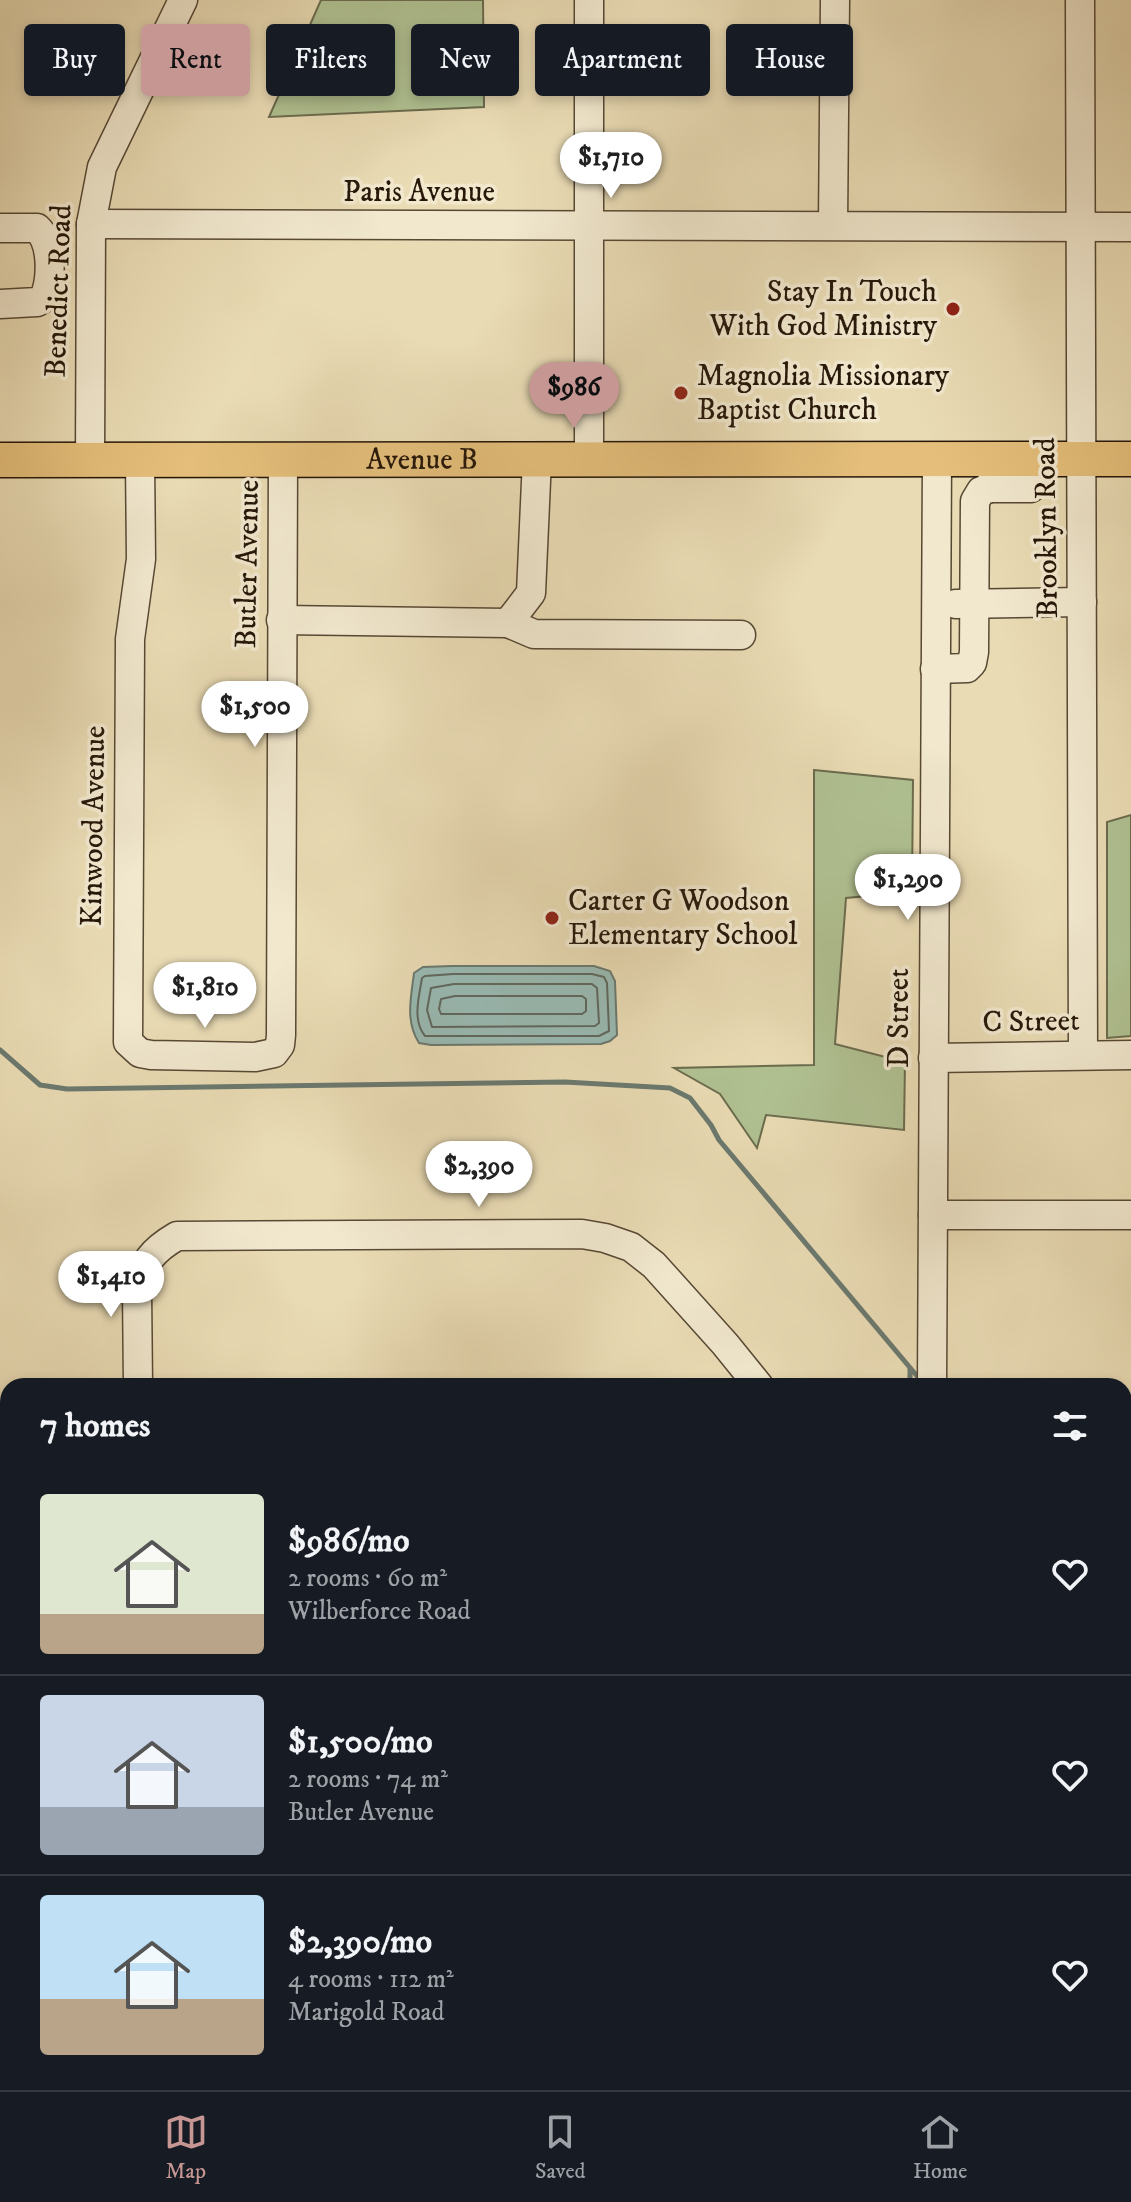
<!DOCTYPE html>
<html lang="en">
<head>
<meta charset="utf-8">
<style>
	:root { --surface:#171b24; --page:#242831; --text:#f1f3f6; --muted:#9ea1a6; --line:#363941; --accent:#c59692 }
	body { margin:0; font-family:"IM FELL DW Pica",serif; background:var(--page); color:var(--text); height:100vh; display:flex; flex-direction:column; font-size:30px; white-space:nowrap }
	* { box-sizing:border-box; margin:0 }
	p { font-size:26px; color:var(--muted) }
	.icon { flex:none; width:44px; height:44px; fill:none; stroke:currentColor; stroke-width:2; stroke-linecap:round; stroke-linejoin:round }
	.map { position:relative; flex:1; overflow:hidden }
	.sheet { position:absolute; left:0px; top:1378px; width:1132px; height:712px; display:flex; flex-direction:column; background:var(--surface); border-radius:24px 24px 0 0; box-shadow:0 4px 12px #0003 }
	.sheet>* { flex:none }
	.guide { position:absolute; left:24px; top:24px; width:1084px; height:72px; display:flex; gap:16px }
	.price { position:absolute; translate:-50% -68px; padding:0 18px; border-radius:28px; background:#fff; color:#222; font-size:26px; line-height:52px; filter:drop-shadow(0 2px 4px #0008) }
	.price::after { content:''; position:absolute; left:50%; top:48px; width:24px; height:18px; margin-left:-12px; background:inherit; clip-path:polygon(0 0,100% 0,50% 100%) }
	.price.on { background:var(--accent); color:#111 }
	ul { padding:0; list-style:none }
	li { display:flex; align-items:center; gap:24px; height:200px; padding:0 40px }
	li+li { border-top:2px solid var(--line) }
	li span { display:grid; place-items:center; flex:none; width:224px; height:160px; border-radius:8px; color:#555 }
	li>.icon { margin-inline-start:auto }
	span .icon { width:96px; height:96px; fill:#fffc; stroke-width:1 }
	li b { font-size:34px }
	h2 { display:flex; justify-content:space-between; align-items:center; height:96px; padding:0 40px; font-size:34px }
	.tag { padding:0 28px; border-radius:8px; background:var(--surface); box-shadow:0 4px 12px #0003; font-size:28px; line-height:72px }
	.tag.on { background:var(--accent); color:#111 }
	.tab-bar { display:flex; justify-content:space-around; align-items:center; height:112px; border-top:2px solid var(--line); background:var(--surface); font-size:22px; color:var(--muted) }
	.tab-bar a { display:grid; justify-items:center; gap:4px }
	.tab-bar .on { color:var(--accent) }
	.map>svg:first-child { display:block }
	.green { fill:#b0c192; stroke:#6b6c4e; stroke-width:2 }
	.water { fill:#99bab3; stroke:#6b796f; stroke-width:2 }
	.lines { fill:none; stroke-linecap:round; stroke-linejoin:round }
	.shore { stroke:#60685e; stroke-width:2 }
	.stream { stroke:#6b796f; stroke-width:5 }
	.minor-casing { stroke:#574834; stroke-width:31 }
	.major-casing { stroke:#261709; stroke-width:37 }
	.minor { stroke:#f1e8ce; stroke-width:28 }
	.major { stroke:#e4be7a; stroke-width:34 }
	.poi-dot { fill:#8f2418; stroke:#f1e8ce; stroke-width:3 }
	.labels { text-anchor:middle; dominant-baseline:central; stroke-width:7; stroke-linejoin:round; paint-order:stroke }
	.street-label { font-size:30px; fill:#261709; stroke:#f1e8ce }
	.poi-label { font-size:30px; fill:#261709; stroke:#f1e8ce; text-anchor:start }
</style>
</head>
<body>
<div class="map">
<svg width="1131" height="2090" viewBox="0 0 1131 2090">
	<rect width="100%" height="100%" fill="#e9dbb4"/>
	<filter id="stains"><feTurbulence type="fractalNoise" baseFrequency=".0025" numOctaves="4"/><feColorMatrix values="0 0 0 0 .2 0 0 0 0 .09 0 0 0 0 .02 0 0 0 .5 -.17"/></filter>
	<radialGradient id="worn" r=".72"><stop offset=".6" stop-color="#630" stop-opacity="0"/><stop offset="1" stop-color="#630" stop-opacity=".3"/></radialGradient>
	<g class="green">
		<polygon points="321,0 483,0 484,107 269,117"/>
		<polygon points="814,770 913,780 912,892 846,898 835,1044 905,1062 904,1130 766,1115 757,1148 720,1094 674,1068 814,1065"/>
		<polygon points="1131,815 1131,1036 1107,1038 1107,822"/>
		<polygon points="1124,1484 1131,1488 1131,1555 1124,1551"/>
		<polygon points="1124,1583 1131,1586 1131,1797 1124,1797"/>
	</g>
	<path class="water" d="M452,966H594L610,971L615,981L617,1035L610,1041L601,1044L431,1045L419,1043C405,1021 411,998 414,973L423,967Z"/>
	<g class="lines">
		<g class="shore">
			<path d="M453,974H592L604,977L607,983L609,1031L599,1036H425C412,1020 419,997 422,978L425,976Z"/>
			<polygon points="454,984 592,984 597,988 599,1023 595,1026 432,1027 427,1010 431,988"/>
			<polygon points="455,996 582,996 586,999 586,1011 582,1014 441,1014 439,1009 441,999"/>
		</g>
		<g class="stream">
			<polyline points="0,1050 40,1085 67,1089 565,1082 670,1088 690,1098 711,1125 719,1140 917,1376"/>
			<polyline points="910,1368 910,1386"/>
			<polyline points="1124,1572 1131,1575"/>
		</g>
		<defs>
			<g id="minor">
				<polyline points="589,0 589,459"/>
				<polyline points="1080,0 1083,1055"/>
				<polyline points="91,224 1131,227"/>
				<polyline points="833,225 835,0"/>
				<path d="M0,228H37C53,243 52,279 44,298L37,302L0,304"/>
				<polyline points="90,460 91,224 102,167 183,0"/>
				<polyline points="140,460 141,559 130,639 128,1042 140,1053 151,1055 255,1057 274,1053 280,1045 281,1035 283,459"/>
				<polyline points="990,488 1031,488 1036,459"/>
				<polyline points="956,604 1082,602"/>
				<polyline points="281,620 508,623 531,593 537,459"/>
				<polyline points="508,623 534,634 741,635"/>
				<polyline points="935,669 967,668 972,663 974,652 975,501 981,491 990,488 993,477 993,459"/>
				<polyline points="933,1058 1131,1055"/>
				<polyline points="933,1215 1131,1215"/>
				<path d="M138,1386L137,1290C142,1263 153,1250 177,1236L582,1234L605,1238L631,1247L654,1265L725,1344L759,1386"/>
				<polyline points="932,1386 937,458"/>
				<polyline points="0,1481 8,1481"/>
				<polyline points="790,2082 790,2090"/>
				<polyline points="214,2090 214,2082"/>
				<polyline points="932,2090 932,2082"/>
			</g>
			<g id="major">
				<path id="s1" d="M0,460L1131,459"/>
			</g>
		</defs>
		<use href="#minor" class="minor-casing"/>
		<use href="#major" class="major-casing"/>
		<use href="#minor" class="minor"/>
		<use href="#major" class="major"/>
	</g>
	<g class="poi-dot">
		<circle cx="953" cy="309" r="8"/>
		<circle cx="681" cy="393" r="8"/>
		<circle cx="552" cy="918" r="8"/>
	</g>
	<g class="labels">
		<g class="street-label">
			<text x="419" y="192">Paris Avenue</text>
			<text transform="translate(59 291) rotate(-88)">Benedict Road</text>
			<text stroke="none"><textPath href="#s1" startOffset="422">Avenue B</textPath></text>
			<text transform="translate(1047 528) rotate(-91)">Brooklyn Road</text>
			<text transform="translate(248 564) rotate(-89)">Butler Avenue</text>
			<text transform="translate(94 826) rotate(-89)">Kinwood Avenue</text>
			<text transform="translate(899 1018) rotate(-90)">D Street</text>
			<text transform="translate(1031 1022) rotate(-1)">C Street</text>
		</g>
		<g class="poi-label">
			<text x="937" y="292" text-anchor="end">Stay In Touch<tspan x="937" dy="34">With God Ministry</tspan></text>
			<text x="697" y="376">Magnolia Missionary<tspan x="697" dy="34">Baptist Church</tspan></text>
			<text x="568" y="901">Carter G Woodson<tspan x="568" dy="34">Elementary School</tspan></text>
		</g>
	</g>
	<rect width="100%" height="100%" filter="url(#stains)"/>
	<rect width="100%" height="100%" fill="url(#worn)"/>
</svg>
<b class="price" style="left:611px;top:200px">$1,710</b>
<b class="price on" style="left:574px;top:430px">$986</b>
<b class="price" style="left:255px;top:749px">$1,500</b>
<b class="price" style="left:908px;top:922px">$1,290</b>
<b class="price" style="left:205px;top:1030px">$1,810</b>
<b class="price" style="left:479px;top:1209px">$2,390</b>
<b class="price" style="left:111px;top:1319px">$1,410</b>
<div class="guide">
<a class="tag">Buy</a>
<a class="tag on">Rent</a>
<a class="tag">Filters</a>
<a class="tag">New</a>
<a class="tag">Apartment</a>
<a class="tag">House</a>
</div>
<section class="sheet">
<h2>7 homes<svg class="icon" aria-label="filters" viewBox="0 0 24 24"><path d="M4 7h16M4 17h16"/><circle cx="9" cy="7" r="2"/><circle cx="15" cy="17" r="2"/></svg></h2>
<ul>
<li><span style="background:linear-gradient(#dfe7d0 75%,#b9a48a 0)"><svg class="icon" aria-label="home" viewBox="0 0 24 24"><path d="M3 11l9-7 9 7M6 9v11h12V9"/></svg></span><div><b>$986/mo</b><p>2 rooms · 60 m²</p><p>Wilberforce Road</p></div><svg class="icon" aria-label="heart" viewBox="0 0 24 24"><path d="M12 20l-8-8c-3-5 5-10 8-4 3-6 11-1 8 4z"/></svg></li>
<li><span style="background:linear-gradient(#c9d6e8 70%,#9aa5b1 0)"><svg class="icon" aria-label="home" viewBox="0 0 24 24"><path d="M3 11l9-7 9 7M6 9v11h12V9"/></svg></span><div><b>$1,500/mo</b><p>2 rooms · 74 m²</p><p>Butler Avenue</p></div><svg class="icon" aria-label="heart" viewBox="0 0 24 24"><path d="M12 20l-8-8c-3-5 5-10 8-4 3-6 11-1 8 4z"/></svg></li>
<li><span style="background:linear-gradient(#bfe0f5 65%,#b9a48a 0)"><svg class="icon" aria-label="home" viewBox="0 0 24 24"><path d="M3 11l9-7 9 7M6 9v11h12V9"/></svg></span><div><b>$2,390/mo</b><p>4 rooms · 112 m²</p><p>Marigold Road</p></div><svg class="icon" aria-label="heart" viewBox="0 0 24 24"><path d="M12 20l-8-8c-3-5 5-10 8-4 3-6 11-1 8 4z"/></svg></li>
</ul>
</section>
</div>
<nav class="tab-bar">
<a class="on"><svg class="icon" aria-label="map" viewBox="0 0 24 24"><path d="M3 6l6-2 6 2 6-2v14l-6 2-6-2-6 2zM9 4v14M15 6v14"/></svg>Map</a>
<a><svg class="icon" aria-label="saved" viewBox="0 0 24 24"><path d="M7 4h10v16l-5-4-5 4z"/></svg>Saved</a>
<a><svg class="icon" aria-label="home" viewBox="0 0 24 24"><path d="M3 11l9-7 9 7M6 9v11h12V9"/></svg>Home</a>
</nav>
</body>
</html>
